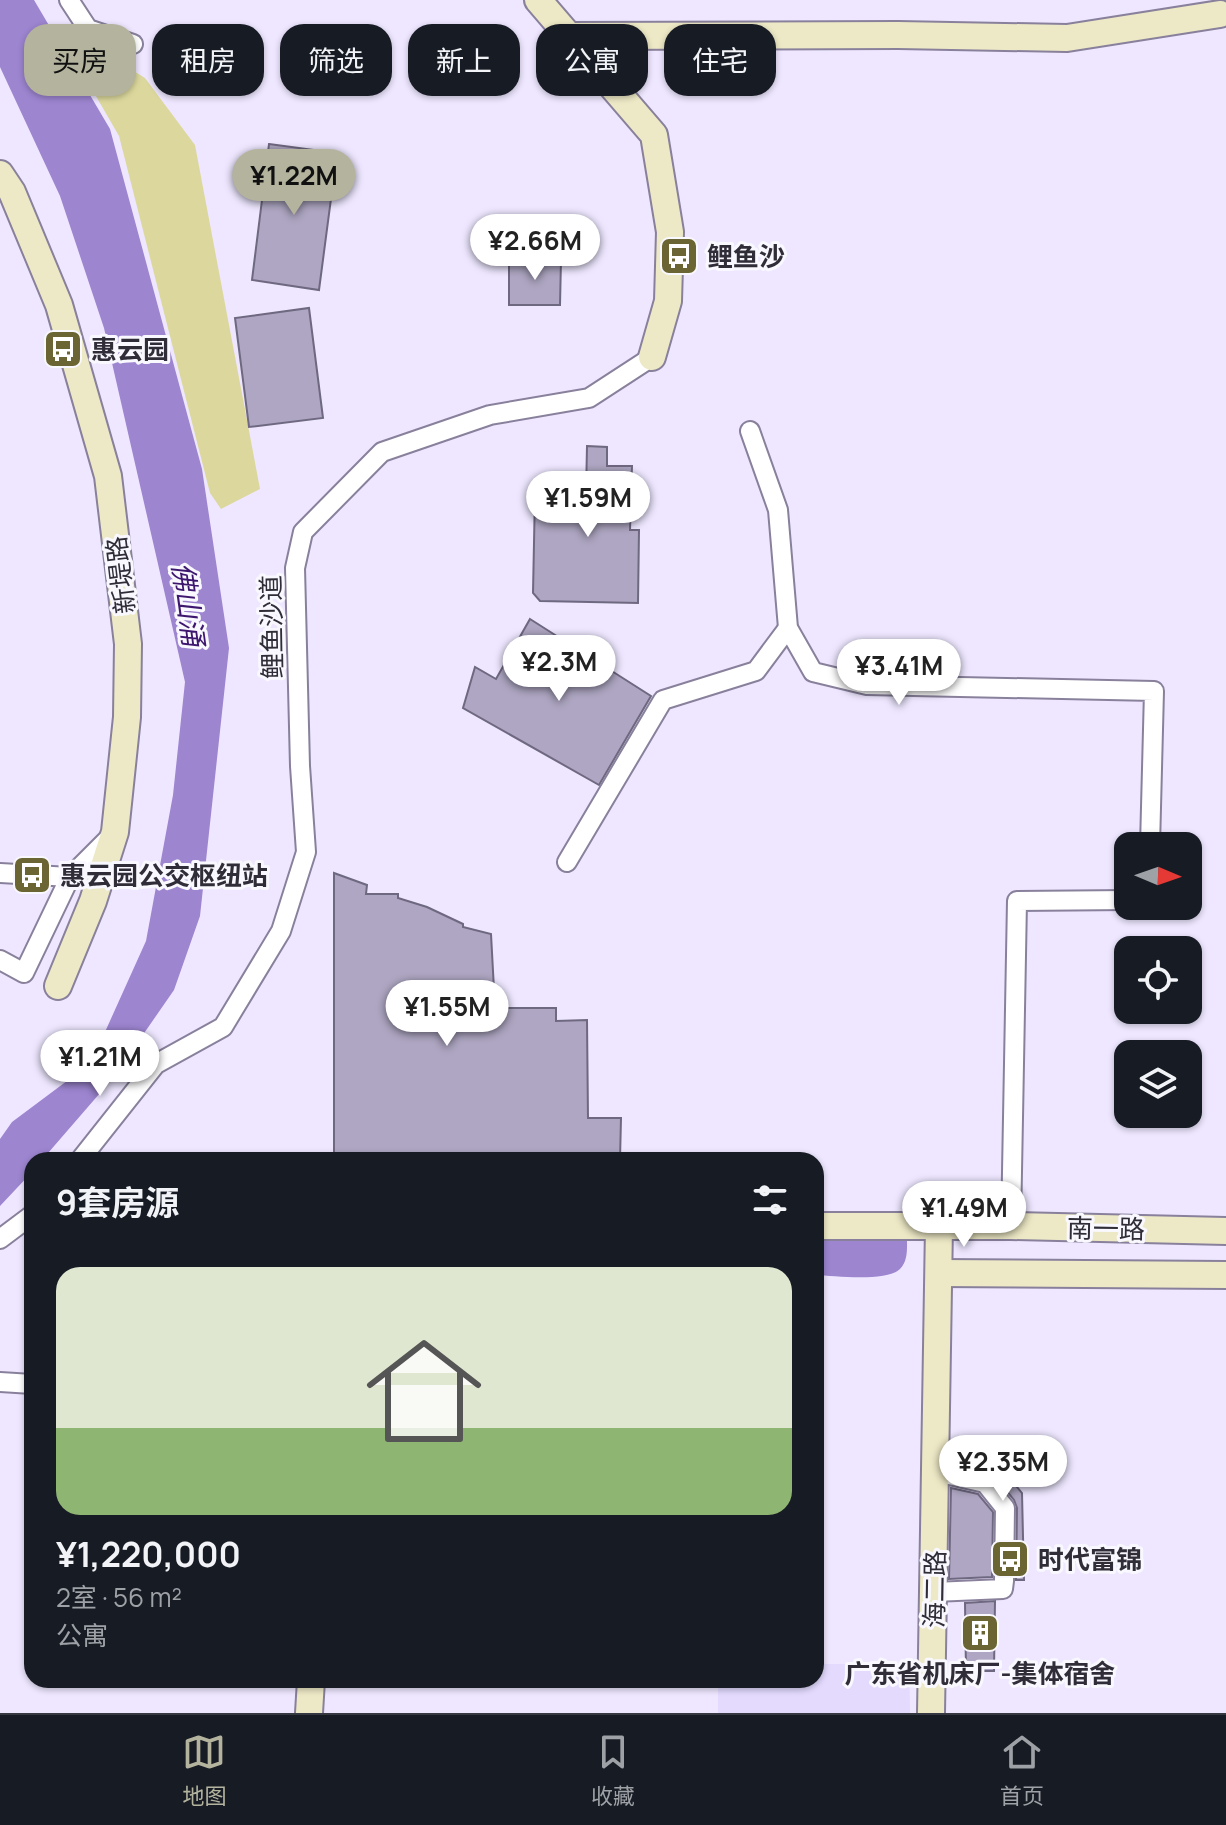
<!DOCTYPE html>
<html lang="zh">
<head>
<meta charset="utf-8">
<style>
	:root { --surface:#171b24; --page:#20242c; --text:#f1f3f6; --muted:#9ea1a6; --line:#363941; --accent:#b4b39e }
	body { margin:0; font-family:Manrope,"Noto Sans SC",sans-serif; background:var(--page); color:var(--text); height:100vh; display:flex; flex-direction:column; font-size:30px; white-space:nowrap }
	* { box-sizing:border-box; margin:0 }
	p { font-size:26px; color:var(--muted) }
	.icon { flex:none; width:44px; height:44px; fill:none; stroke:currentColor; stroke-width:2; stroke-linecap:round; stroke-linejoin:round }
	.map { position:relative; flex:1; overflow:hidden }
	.drawer { position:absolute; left:24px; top:1152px; width:800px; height:536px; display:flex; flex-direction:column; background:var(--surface); border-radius:24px; box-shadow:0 2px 6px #0004 }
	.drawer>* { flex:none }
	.banner { position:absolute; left:24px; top:24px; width:800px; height:72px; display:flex; gap:16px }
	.needle { width:52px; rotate:92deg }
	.buttons { position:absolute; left:1114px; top:832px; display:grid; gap:16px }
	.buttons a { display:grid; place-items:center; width:88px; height:88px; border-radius:16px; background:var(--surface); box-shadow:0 2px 6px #0004; font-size:40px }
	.price { position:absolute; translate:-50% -68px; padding:0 18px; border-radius:28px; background:#fff; color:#222; font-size:26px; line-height:52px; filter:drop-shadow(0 2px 4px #0008) }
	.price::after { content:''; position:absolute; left:50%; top:48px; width:24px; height:18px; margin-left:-12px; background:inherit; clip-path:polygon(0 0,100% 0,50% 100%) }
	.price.current { background:var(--accent); color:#111 }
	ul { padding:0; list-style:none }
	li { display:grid; align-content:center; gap:16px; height:424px; padding:0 32px }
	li+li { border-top:2px solid var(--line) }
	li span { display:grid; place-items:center; height:248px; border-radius:24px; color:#555 }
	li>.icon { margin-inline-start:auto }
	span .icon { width:144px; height:144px; fill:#fffc; stroke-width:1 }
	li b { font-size:34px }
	h2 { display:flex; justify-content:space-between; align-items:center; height:96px; padding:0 32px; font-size:34px }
	.tag { padding:0 28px; border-radius:24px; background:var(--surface); box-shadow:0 2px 6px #0004; font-size:28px; line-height:72px }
	.tag.current { background:var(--accent); color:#111 }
	.tab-bar { display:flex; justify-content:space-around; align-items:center; height:112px; border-top:2px solid var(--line); background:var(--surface); font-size:22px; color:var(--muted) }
	.tab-bar a { display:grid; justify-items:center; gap:4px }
	.tab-bar .current { color:var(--accent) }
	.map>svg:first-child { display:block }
	.built { fill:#e3dafe }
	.green { fill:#dcd89d }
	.water { fill:#9d85d0 }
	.building { fill:#aea6c2; stroke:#6f6881; stroke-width:2 }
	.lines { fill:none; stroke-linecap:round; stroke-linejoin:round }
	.street-casing { stroke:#89819c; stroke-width:22 }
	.secondary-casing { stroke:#89819c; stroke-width:30 }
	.street { stroke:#fff; stroke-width:18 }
	.secondary { stroke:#ede9c6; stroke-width:26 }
	.labels { text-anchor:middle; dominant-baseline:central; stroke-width:6; stroke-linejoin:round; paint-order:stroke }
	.poi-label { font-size:26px; font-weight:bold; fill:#302d38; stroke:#f9f8fe; text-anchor:start }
	.street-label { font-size:26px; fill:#302d38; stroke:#f9f8fe }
	.water-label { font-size:28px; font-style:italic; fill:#3d166e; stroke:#f9f8fe }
</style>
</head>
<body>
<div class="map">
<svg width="1226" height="1713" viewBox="0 0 1226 1713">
	<rect width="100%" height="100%" fill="#eee7ff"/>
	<polygon class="built" points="816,1664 909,1664 910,1713 718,1713 718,1680 816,1680"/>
	<polygon class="green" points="91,45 145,78 195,145 260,489 221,509 210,493 119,136 74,58"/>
	<g class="water">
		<polygon points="0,0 34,0 110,129 202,469 229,648 200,916 174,990 113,1078 42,1160 32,1160 32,1172 0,1206 0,1139 12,1122 91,1063 146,941 173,795 185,682 104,328 60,196 0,67"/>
		<path d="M907,1238C907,1249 908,1261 900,1269C887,1282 835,1276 816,1275V1239Z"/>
	</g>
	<g class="building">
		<polygon points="269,144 337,153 319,290 252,280"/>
		<polygon points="509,259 561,260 560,305 509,305"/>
		<polygon points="309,308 323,418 249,427 235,318"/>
		<polygon points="587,446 607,447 607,466 632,466 630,530 639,530 638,603 540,601 533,593 535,493 586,494"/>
		<polygon points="530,619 651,696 599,785 463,708 475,667 496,679"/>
		<polygon points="334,873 367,885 366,894 398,894 398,898 427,907 463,924 463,927 491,934 495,1008 556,1008 556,1021 587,1020 588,1118 621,1118 620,1160 334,1160"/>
		<polygon points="951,1457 977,1459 1008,1476 1022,1493 1024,1580 1016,1580 1017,1508 1014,1500 994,1475 951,1463"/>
		<polygon points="951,1488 978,1494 993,1512 992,1577 949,1579"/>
		<polygon points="995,1601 994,1671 966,1671 965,1603"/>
	</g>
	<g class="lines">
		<defs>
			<g id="street">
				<polyline points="69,0 88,29 133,44"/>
				<polyline points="750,431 778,510 788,628 813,672 867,685 1154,691 1150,846"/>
				<polyline points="567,862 663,700 756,671 788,628"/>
				<polyline points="0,873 70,877"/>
				<polyline points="0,960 24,973 70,877 110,837"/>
				<polyline points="80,1160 156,1064 223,1027 281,931 306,852 300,766 295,568 303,532 382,452 490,415 589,398 652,357"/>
				<polyline points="1011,1226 1017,901 1128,900"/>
				<polyline points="0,1239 32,1215"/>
				<polyline points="0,1382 32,1384"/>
				<polyline points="934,1592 1003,1589 1004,1581 1005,1508 985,1483 936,1472"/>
			</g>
			<g id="secondary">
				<polyline points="538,0 654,135 670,232 668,301 652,357"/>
				<polyline points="570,36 898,35 1067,38 1220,14"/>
				<polyline points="0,174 12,192 59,305 108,476 128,644 127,717 115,832 93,901 58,986"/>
				<polyline points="816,1226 1011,1226 1226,1231"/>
				<polyline points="939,1273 1226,1275"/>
				<polyline points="309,1713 311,1680"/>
				<polyline points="931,1713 939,1226"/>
			</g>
		</defs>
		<use href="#street" class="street-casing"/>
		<use href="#secondary" class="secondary-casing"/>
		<use href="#street" class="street"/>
		<use href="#secondary" class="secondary"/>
	</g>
	<defs>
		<symbol id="bus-square" viewBox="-11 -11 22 22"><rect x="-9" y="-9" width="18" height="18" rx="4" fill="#6a6532" stroke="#f9f8fe"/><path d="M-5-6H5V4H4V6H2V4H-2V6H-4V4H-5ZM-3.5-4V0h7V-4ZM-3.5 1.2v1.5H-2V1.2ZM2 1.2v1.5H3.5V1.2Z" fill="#fff"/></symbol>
		<symbol id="building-square" viewBox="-11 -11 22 22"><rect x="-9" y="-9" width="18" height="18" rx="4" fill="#6a6532" stroke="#f9f8fe"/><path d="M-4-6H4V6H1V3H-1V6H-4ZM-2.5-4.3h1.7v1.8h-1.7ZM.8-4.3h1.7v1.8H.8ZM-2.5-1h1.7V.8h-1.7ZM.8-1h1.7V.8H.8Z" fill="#fff"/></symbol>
	</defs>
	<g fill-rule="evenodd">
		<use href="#bus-square" x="657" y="234" width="44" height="44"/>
		<use href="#bus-square" x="41" y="327" width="44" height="44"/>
		<use href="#bus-square" x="10" y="853" width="44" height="44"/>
		<use href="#bus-square" x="988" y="1537" width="44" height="44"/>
		<use href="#building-square" x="958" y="1611" width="44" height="44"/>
	</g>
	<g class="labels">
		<g class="poi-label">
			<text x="707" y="256">鲤鱼沙</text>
			<text x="91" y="349">惠云园</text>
			<text x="60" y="875">惠云园公交枢纽站</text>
			<text x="1038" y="1559">时代富锦</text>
			<text x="980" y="1673" text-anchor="middle">广东省机床厂-集体宿舍</text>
		</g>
		<g class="street-label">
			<text transform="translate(120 575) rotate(-97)">新堤路</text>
			<text transform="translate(271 627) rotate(-91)">鲤鱼沙道</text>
			<text transform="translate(1106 1228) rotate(1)">南一路</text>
			<text transform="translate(934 1589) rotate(-89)">海二路</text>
		</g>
		<g class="water-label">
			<text transform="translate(189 604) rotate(82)">佛山涌</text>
		</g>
	</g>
</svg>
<div class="buttons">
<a><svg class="needle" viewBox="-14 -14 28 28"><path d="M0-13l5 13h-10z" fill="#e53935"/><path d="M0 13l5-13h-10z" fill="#9ea1a6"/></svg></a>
<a><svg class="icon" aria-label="locate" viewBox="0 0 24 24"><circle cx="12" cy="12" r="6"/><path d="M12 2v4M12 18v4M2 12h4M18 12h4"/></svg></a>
<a><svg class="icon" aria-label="layers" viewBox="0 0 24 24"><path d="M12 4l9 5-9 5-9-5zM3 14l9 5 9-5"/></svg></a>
</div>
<b class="price current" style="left:294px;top:217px">¥1.22M</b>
<b class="price" style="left:535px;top:282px">¥2.66M</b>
<b class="price" style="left:588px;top:539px">¥1.59M</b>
<b class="price" style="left:559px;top:703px">¥2.3M</b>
<b class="price" style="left:899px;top:707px">¥3.41M</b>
<b class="price" style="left:447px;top:1048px">¥1.55M</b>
<b class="price" style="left:100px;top:1098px">¥1.21M</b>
<b class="price" style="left:964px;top:1249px">¥1.49M</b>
<b class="price" style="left:1003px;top:1503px">¥2.35M</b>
<div class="banner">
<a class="tag current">买房</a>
<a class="tag">租房</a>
<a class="tag">筛选</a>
<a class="tag">新上</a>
<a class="tag">公寓</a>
<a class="tag">住宅</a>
</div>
<section class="drawer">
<h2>9套房源<svg class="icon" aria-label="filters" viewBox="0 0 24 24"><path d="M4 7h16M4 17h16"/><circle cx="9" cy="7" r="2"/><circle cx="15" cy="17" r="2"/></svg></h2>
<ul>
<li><span style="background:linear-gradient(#dfe7d0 65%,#8fb573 0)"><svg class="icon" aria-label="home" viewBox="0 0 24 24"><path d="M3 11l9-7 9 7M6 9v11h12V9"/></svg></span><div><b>¥1,220,000</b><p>2室 · 56 m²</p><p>公寓</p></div></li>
</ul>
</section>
</div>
<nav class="tab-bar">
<a class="current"><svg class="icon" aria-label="map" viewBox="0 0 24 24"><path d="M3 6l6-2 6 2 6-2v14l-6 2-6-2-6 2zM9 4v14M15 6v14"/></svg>地图</a>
<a><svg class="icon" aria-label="saved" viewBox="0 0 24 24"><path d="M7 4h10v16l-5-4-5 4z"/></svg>收藏</a>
<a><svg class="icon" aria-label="home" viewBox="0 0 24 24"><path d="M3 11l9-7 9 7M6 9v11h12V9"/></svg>首页</a>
</nav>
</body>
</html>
